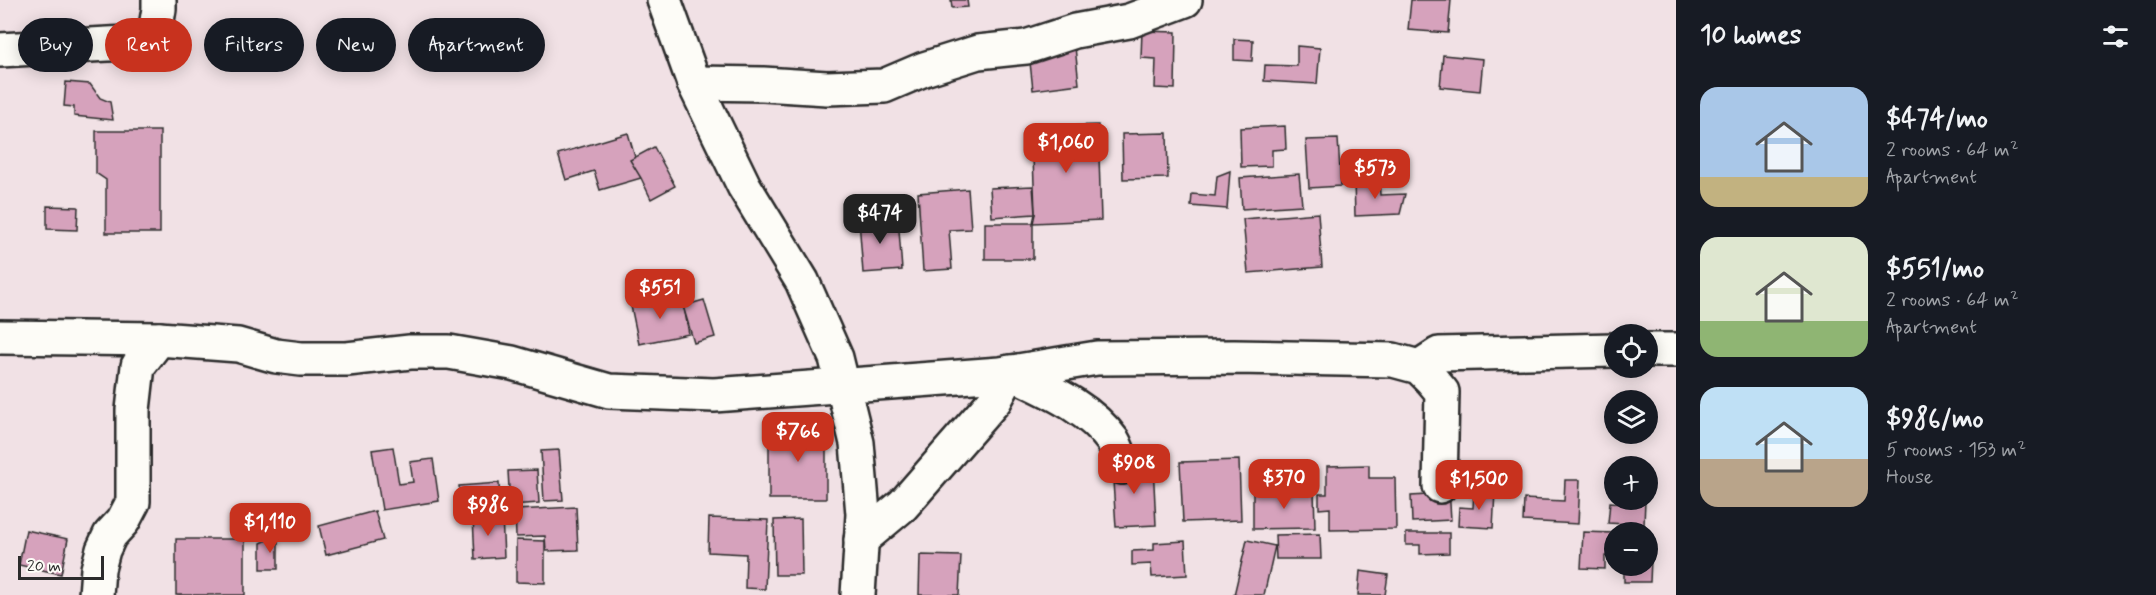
<!DOCTYPE html>
<html lang="en">
<head>
<meta charset="utf-8">
<style>
	:root { --surface:#171b24; --page:#20242c; --text:#f1f3f6; --muted:#9ea1a6; --accent:#c8321e }
	body { margin:0; font-family:Mynerve,sans-serif; background:var(--page); color:var(--text); height:100vh; display:flex; flex-direction:column; font-size:22px; white-space:nowrap }
	* { box-sizing:border-box; margin:0 }
	p { font-size:20px; color:var(--muted) }
	.icon { flex:none; width:33px; height:33px; fill:none; stroke:currentColor; stroke-width:2; stroke-linecap:round; stroke-linejoin:round }
	.map { position:relative; flex:1; overflow:hidden }
	.panel { display:flex; flex-direction:column; background:var(--surface); width:480px }
	.panel>* { flex:none }
	.top-card { position:absolute; left:18px; top:18px; width:570px; height:54px; display:flex; gap:12px }
	.controls { position:absolute; left:1604px; top:324px; display:grid; gap:12px }
	.controls a { display:grid; place-items:center; width:54px; height:54px; border-radius:50%; background:var(--surface); box-shadow:0 3px 15px #0003; font-size:30px }
	.scale { position:absolute; left:18px; bottom:15px; width:86px; box-sizing:border-box; padding-left:6px; border:3px solid #2b2b2b; border-top:0; font-size:16px; line-height:21px; white-space:nowrap; color:#2b2b2b; -webkit-text-stroke:4px #fdfcf7; paint-order:stroke }
	.price { position:absolute; translate:-50% -51px; padding:0 14px; border-radius:12px; background:var(--accent); color:#fff; font-size:20px; line-height:39px; filter:drop-shadow(0 2px 3px #0008) }
	.price::after { content:''; position:absolute; left:50%; top:36px; width:18px; height:14px; margin-left:-9px; background:inherit; clip-path:polygon(0 0,100% 0,50% 100%) }
	.price.selected { background:#222; color:#fff }
	ul { padding:0; list-style:none }
	li { display:flex; align-items:center; gap:18px; height:150px; padding:0 24px }
	li span { display:grid; place-items:center; flex:none; width:168px; height:120px; border-radius:18px; color:#555 }
	li>.icon { margin-inline-start:auto }
	span .icon { width:72px; height:72px; fill:#fffc; stroke-width:1 }
	li b { font-size:26px }
	h2 { display:flex; justify-content:space-between; align-items:center; height:72px; padding:0 24px; font-size:26px }
	.chip { padding:0 21px; border-radius:27px; background:var(--surface); box-shadow:0 3px 15px #0003; font-size:21px; line-height:54px }
	.chip.selected { background:var(--accent); color:#fff }
	main { display:flex; flex:1; min-height:0 }
	.map>svg:first-child { display:block }
	.building { fill:#d6a2bc; stroke:#2b2b2b; stroke-width:1.5 }
	.lines { fill:none; stroke-linecap:round; stroke-linejoin:round }
	.street-casing { stroke:#2b2b2b; stroke-width:38 }
	.street { stroke:#fdfcf7; stroke-width:33 }
</style>
</head>
<body>
<main>
<div class="map">
<svg width="1676" height="595" viewBox="0 0 1676 595">
	<rect width="100%" height="100%" fill="#f1e1e5"/>
	<filter id="ink" filterUnits="userSpaceOnUse"><feTurbulence type="fractalNoise" baseFrequency=".0167" numOctaves="2"/><feDisplacementMap in="SourceGraphic" scale="12" xChannelSelector="R" yChannelSelector="G"/><feConvolveMatrix kernelMatrix="1 2 1 2 8 2 1 2 1" color-interpolation-filters="sRGB"/></filter>
	<g filter="url(#ink)">
		<g class="building">
			<polygon points="951,0 967,0 968,7 952,8"/>
			<polygon points="1411,0 1451,0 1448,33 1408,30"/>
			<polygon points="1142,31 1176,32 1175,89 1155,88 1156,59 1141,58"/>
			<polygon points="1234,39 1253,40 1252,61 1234,60"/>
			<polygon points="1297,46 1320,48 1317,84 1264,81 1265,65 1297,66"/>
			<polygon points="1075,47 1079,84 1033,90 1029,53"/>
			<polygon points="1443,55 1483,59 1480,91 1440,87"/>
			<polygon points="66,82 90,84 100,98 110,102 113,120 74,116 74,107 64,106"/>
			<polygon points="1098,125 1101,220 1033,223 1035,214 1032,127"/>
			<polygon points="1285,126 1286,149 1272,150 1272,166 1241,167 1240,128"/>
			<polygon points="96,131 160,131 160,233 106,233 106,180 96,173"/>
			<polygon points="628,133 641,178 600,190 594,171 566,180 558,154"/>
			<polygon points="1167,133 1168,178 1123,179 1122,134"/>
			<polygon points="1338,139 1341,186 1309,188 1306,140"/>
			<polygon points="654,147 675,186 651,199 641,178 630,160"/>
			<polygon points="1230,171 1227,209 1191,206 1192,194 1215,196 1217,176"/>
			<polygon points="1299,174 1302,205 1242,209 1240,178"/>
			<polygon points="1379,179 1380,195 1405,194 1400,214 1355,216 1354,180"/>
			<polygon points="1033,186 1035,214 992,217 990,188"/>
			<polygon points="968,189 971,229 949,230 952,269 923,271 918,193"/>
			<polygon points="47,206 78,207 77,230 47,229"/>
			<polygon points="1318,213 1322,267 1248,273 1243,219"/>
			<polygon points="898,217 902,270 863,273 859,220"/>
			<rect x="985" y="223" width="48" height="36"/>
			<polygon points="682,296 689,334 639,344 631,306"/>
			<polygon points="704,300 715,337 694,343 683,306"/>
			<rect x="769" y="427" width="57" height="72"/>
			<polygon points="393,447 399,484 413,482 410,462 433,459 439,501 382,510 372,450"/>
			<polygon points="559,450 563,500 544,501 541,451"/>
			<polygon points="1239,460 1241,520 1183,522 1180,462"/>
			<polygon points="1153,464 1156,525 1116,527 1112,466"/>
			<polygon points="1369,465 1369,478 1395,478 1396,529 1330,530 1330,508 1319,509 1319,494 1327,494 1327,466"/>
			<polygon points="537,470 539,503 510,505 508,471"/>
			<polygon points="1565,480 1580,480 1578,524 1523,521 1524,499 1564,501"/>
			<polygon points="499,483 500,505 461,509 459,486"/>
			<polygon points="1449,487 1451,520 1412,522 1411,496 1428,495"/>
			<polygon points="1314,490 1315,528 1253,529 1253,492"/>
			<polygon points="1474,491 1495,492 1493,528 1458,526 1459,507 1473,508"/>
			<polygon points="1625,500 1645,500 1644,525 1608,523 1610,502 1624,503"/>
			<polygon points="576,507 578,550 546,551 545,536 516,537 515,510"/>
			<polygon points="375,511 383,540 326,555 319,526"/>
			<polygon points="502,516 504,557 475,559 473,517"/>
			<polygon points="709,518 768,520 765,589 745,588 746,554 708,552"/>
			<polygon points="801,519 802,575 775,575 774,520"/>
			<polygon points="26,530 68,539 61,574 19,565"/>
			<polygon points="1583,532 1614,533 1614,557 1605,556 1605,569 1581,568"/>
			<polygon points="1406,533 1449,533 1449,553 1420,554 1420,545 1406,545"/>
			<polygon points="1320,534 1321,559 1276,559 1275,535"/>
			<polygon points="278,535 278,569 261,569 261,543"/>
			<polygon points="1647,535 1652,535 1650,582 1624,582 1624,566 1647,566"/>
			<rect x="176" y="539" width="69" height="56"/>
			<polygon points="516,540 545,541 545,583 516,582"/>
			<polygon points="1247,540 1275,546 1264,595 1234,595"/>
			<polygon points="1185,541 1187,575 1152,577 1151,564 1132,565 1132,551 1154,550 1154,543"/>
			<polygon points="920,555 961,556 959,595 919,595"/>
			<polygon points="1360,571 1388,575 1385,595 1358,595"/>
		</g>
		<g class="lines">
			<defs>
				<g id="street">
					<polyline points="664,0 694,83 744,186 802,281 836,358 857,443 863,514 858,595"/>
					<polyline points="0,50 126,43 141,39 155,33 159,9 159,0"/>
					<polyline points="694,83 763,84 827,88 884,86 924,69 978,52 1026,47 1075,31 1129,21 1185,0"/>
					<polyline points="0,337 159,339 238,345 276,356 301,359 347,359 410,352 449,352 512,363 609,391 714,395 1000,374 1097,358 1234,357 1393,360 1419,367 1431,379 1442,392 1440,486"/>
					<polyline points="1647,350 1676,350"/>
					<polyline points="1419,367 1439,354 1614,350"/>
					<path d="M861,540L903,505L995,400L1010,372C1047,390 1088,406 1113,441C1118,449 1120,459 1122,467"/>
					<polyline points="96,595 98,569 103,550 110,535 123,521 133,502 133,410 138,366 159,339"/>
				</g>
			</defs>
			<use href="#street" class="street-casing"/>
			<use href="#street" class="street"/>
		</g>
	</g>
</svg>
<div class="controls">
<a><svg class="icon" aria-label="locate" viewBox="0 0 24 24"><circle cx="12" cy="12" r="6"/><path d="M12 2v4M12 18v4M2 12h4M18 12h4"/></svg></a>
<a><svg class="icon" aria-label="layers" viewBox="0 0 24 24"><path d="M12 4l9 5-9 5-9-5zM3 14l9 5 9-5"/></svg></a>
<a>+</a>
<a>−</a>
</div>
<div class="scale">20 m</div>
<b class="price" style="left:1066px;top:174px">$1,060</b>
<b class="price" style="left:1375px;top:200px">$573</b>
<b class="price selected" style="left:880px;top:245px">$474</b>
<b class="price" style="left:660px;top:320px">$551</b>
<b class="price" style="left:798px;top:463px">$766</b>
<b class="price" style="left:1134px;top:495px">$908</b>
<b class="price" style="left:1284px;top:510px">$370</b>
<b class="price" style="left:1479px;top:511px">$1,500</b>
<b class="price" style="left:488px;top:537px">$986</b>
<b class="price" style="left:270px;top:554px">$1,110</b>
<div class="top-card">
<a class="chip">Buy</a>
<a class="chip selected">Rent</a>
<a class="chip">Filters</a>
<a class="chip">New</a>
<a class="chip">Apartment</a>
</div>
</div>
<section class="panel">
<h2>10 homes<svg class="icon" aria-label="filters" viewBox="0 0 24 24"><path d="M4 7h16M4 17h16"/><circle cx="9" cy="7" r="2"/><circle cx="15" cy="17" r="2"/></svg></h2>
<ul>
<li><span style="background:linear-gradient(#a9c7e8 75%,#c2b280 0)"><svg class="icon" aria-label="home" viewBox="0 0 24 24"><path d="M3 11l9-7 9 7M6 9v11h12V9"/></svg></span><div><b>$474/mo</b><p>2 rooms · 64 m²</p><p>Apartment</p></div></li>
<li><span style="background:linear-gradient(#dfe7d0 70%,#8fb573 0)"><svg class="icon" aria-label="home" viewBox="0 0 24 24"><path d="M3 11l9-7 9 7M6 9v11h12V9"/></svg></span><div><b>$551/mo</b><p>2 rooms · 64 m²</p><p>Apartment</p></div></li>
<li><span style="background:linear-gradient(#bfe0f5 60%,#b9a48a 0)"><svg class="icon" aria-label="home" viewBox="0 0 24 24"><path d="M3 11l9-7 9 7M6 9v11h12V9"/></svg></span><div><b>$986/mo</b><p>5 rooms · 153 m²</p><p>House</p></div></li>
</ul>
</section>
</main>
</body>
</html>
